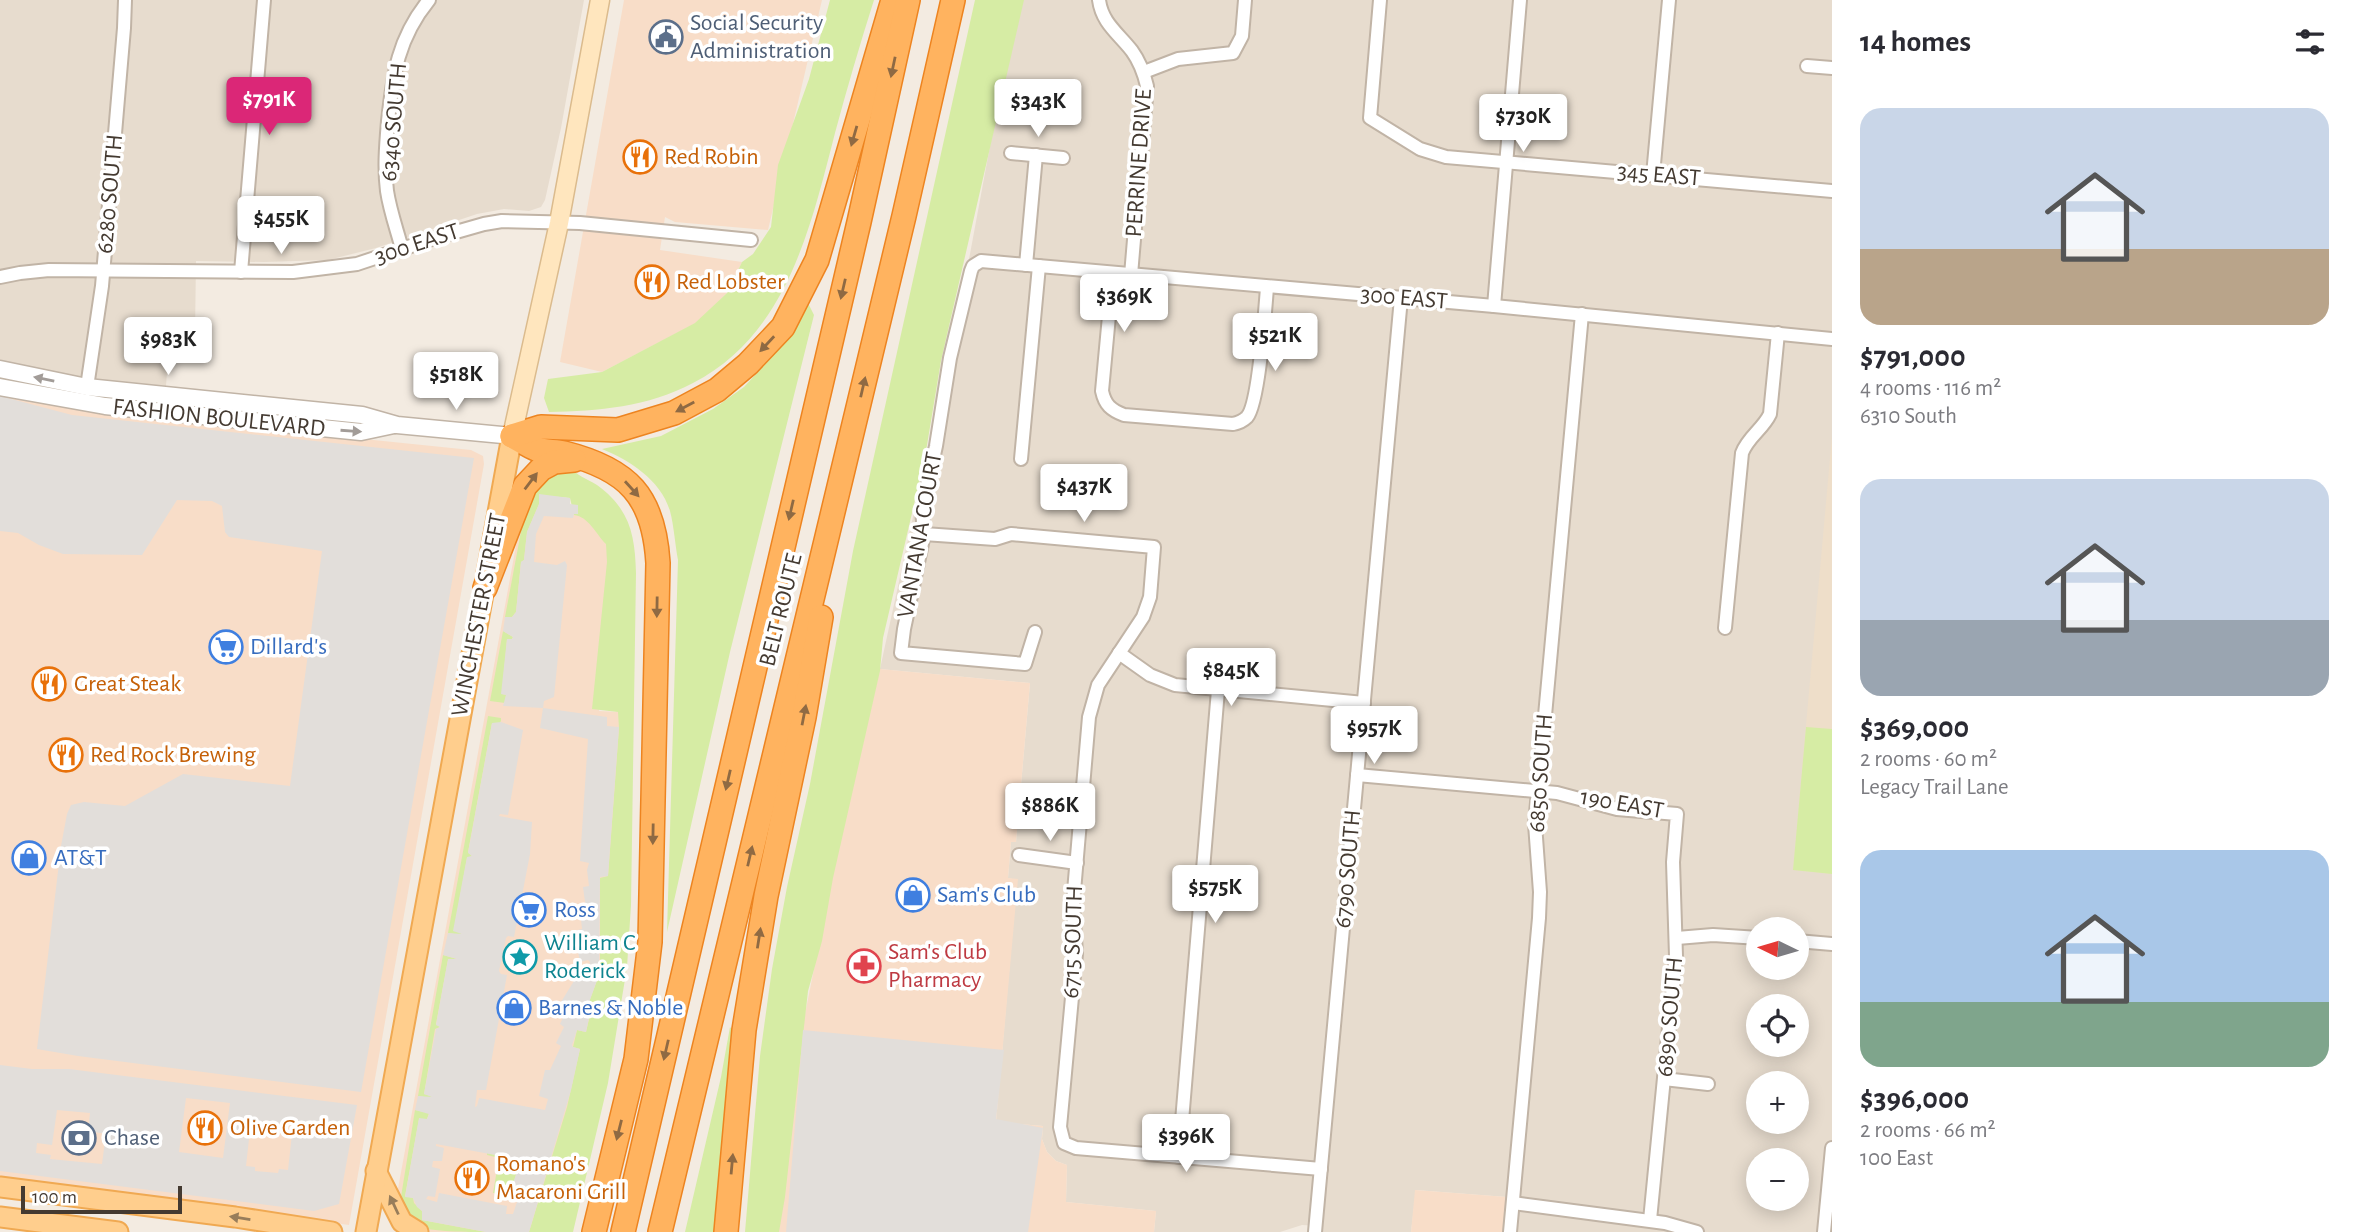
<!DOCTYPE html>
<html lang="en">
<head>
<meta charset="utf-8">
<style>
	:root { --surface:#fff; --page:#f2f2f3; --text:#2b2b33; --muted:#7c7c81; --accent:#db2777 }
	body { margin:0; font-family:"Alegreya Sans",sans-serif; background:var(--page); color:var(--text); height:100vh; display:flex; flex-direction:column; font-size:26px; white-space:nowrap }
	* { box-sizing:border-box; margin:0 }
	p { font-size:23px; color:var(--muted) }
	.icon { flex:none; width:38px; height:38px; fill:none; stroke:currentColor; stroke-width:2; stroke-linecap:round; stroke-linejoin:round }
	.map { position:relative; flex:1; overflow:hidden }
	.drawer { display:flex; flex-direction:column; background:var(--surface); width:525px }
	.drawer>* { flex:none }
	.needle { width:46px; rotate:275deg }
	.controls { position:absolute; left:1746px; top:917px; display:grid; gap:14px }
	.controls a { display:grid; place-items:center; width:63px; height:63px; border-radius:50%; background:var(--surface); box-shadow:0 4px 18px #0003; font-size:35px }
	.scale { position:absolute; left:21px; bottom:18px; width:161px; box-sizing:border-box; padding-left:7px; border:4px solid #443a31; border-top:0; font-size:19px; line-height:24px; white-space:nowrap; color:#443a31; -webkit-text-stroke:5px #fff; paint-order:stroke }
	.price { position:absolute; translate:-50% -60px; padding:0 16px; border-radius:7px; background:#fff; color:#222; font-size:23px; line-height:46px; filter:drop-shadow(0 2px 4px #0008) }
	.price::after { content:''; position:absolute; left:50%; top:42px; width:21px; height:16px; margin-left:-10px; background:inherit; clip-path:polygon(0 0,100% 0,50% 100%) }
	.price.selected { background:var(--accent); color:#fff }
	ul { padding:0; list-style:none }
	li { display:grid; align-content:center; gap:14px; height:371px; padding:0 28px }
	li span { display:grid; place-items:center; height:217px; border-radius:21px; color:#555 }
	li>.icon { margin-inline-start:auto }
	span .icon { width:126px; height:126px; fill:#fffc; stroke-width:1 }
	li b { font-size:30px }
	h2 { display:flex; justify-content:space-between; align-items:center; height:84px; padding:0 28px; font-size:30px }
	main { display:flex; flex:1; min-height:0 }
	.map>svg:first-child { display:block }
	.residential { fill:#e7dcce; fill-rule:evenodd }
	.commercial { fill:#f8ddc8 }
	.education { fill:#eedec9 }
	.green { fill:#d6eca4 }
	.parking { fill:#e2deda; fill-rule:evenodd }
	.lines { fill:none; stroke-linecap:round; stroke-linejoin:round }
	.minor-casing { stroke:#c1b4a6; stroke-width:16 }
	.tertiary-casing { stroke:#c1b4a6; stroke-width:19 }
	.secondary-casing { stroke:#dbbb8d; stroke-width:21 }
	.primary-casing { stroke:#f0a952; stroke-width:23 }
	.motorway-casing { stroke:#ed8420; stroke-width:26 }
	.minor { stroke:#fff; stroke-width:12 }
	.tertiary { stroke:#fff; stroke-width:16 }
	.secondary { stroke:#ffe6be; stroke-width:18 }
	.primary { stroke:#ffce8d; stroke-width:19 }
	.motorway { stroke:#ffb35f; stroke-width:23 }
	.oneway { fill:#8f6a43 }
	.oneway2 { fill:#a29c98 }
	.oneway3 { fill:#987d5a }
	.labels { text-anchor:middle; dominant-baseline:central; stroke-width:7; stroke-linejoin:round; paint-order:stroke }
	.service-label { font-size:24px; fill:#4e5e75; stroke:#fff; text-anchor:start }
	.street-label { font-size:24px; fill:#443a31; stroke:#fff }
	.food-label { font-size:24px; fill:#c56008; stroke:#fff; text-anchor:start }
	.shop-label { font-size:24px; fill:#366cbe; stroke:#fff; text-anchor:start }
	.culture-label { font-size:24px; fill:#0d838f; stroke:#fff; text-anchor:start }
	.health-label { font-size:24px; fill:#be3a42; stroke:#fff; text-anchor:start }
</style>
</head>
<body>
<main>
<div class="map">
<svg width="1832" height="1232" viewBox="0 0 1832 1232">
	<rect width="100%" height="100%" fill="#f3ebe1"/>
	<g class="residential">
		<polygon points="0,0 584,0 561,128 545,200 541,207 529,211 504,209 477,214 376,248 328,260 264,262 196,261 195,333 170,331 166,386 68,377 0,362"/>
		<path d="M1017,0H1832V1232H1504L1507,1197L1416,1190L1411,1232H1322V1226L1302,1225L1280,1232H1154L1156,1211L1066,1202L1067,1165L1056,1161L1047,1152L1042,1139L1043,1126L996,1122L1017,880L1008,878L1011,842H1016L1030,683L880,669L970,254ZM1759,929H1797V968H1759ZM1759,1006H1797V1045H1759ZM1759,1083H1797V1122H1759ZM1759,1160H1797V1199H1759Z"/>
	</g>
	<g class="commercial">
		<polygon points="624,0 822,0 768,230 675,222 665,217 660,250 742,262 727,293 696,323 602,372 560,362"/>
		<polygon points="0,393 110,413 471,450 483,456 484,464 349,1225 0,1178"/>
		<polygon points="535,479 612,539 599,711 619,712 621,725 603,971 540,1232 428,1232 421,1231 397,1194 522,513"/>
		<polygon points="880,669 1030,683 1016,842 1011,842 1008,878 1018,879 996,1122 1043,1126 1042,1139 1047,1152 1056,1161 1067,1165 1066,1202 1156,1211 1154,1232 775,1232 800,1039 833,874"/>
		<polygon points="1415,1190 1507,1197 1504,1232 1411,1232"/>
	</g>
	<polygon class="education" points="1832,436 1832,874 1793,870"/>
	<g class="green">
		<path d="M830,0H874C860,44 847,88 835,133C811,226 787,335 693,383C648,407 598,411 549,412L544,398L548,379L602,372L695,323L727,293L742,262L753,254L771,227L778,165L809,79Z"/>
		<polygon points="975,0 1024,0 941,361 925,457 883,638 880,671 833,878 822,941 808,991 785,1197 779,1232 745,1232 760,1056 772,969 787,887 810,784 853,551"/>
		<path d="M807,301L814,315L730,652L667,932L678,560C675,544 674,526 670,511C661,480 629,460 602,449L661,436L713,409L744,387L770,359Z"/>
		<path d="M569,466C576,475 587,479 597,485C630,509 635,535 636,573L631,905L627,967L608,1083L573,1232H529L567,1107L580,1049L573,1047L577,1030L586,1032L589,1019L584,1016L600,972V878L608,876L619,728L618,712L592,709L607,562L606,544C595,533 589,517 574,515L570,498L539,495V504L527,532L524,560L521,562L516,612L512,617H505L525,510L537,482Z"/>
		<polygon points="503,631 513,637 512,639 507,639 502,694 506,695 505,703 490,701"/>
		<polygon points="488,716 501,718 501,721 499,724 492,723 468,852 472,856 467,858 454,930 462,932 460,935 448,933"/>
		<polygon points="1806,727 1832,729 1832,874 1793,870"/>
		<polygon points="443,955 457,959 448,960 436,1024 440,1027 435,1029 424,1094 432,1096 430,1098 418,1096"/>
		<polygon points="730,1027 733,1031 715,1232 685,1232 721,1077"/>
		<path d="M415,1110L429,1113L427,1119H419L405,1196L413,1198L414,1203L422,1211V1220L486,1232C470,1232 430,1232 417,1226C410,1221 405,1209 400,1203Z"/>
		<polygon points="487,1153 528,1162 527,1164 520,1163 509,1196 493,1193 499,1158 487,1155"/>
	</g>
	<g class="parking">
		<polygon points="0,396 72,415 474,458 361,1092 78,1056 37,1049 61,846 67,814 71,805 84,802 125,806 183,774 290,786 322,551 229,537 225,532 222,506 212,501 177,500 142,555 63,554 39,545 18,533 0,531"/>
		<path d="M539,494L570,498V504L578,505V514H574L573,518L544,516L536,534L534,562L557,565L565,561L567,565L554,697L544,701L543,708L607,717V726L619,727L608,876L600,877L599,975L584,1016L589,1018L586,1032L577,1030L572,1045L573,1047L580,1049L571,1090L529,1232H486L422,1220V1211L417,1207L413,1198L405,1197L419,1118L427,1119L429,1114L415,1110L418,1096L432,1097L424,1094L436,1029L440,1027L436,1025L448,959H457L443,955L448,933L462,934L453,931L467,857L472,856L468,853L492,723L501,722L523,730L508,815L500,814L499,816L532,822L530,854L514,937L508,936L506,938L499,971L501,974L507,975L486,1090H477L475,1107L477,1106L479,1098L545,1110L548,1099L539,1096L545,1070H550L561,1046L556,1043L564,1027L560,1024L568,1007L561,1002L577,976L586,979L590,962L588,960L580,962L574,931L582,929L580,910L586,909L583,887L589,886L587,870L589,863L580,861L588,739L540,728L543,708L503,706L506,695L501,694L507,639H512L513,637L503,631L505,617H512L516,612L521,562L524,560L527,532L539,504ZM436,1144L528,1161L527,1164L520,1162L509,1196L518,1199L513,1214H506L507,1206L439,1193L437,1202L426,1199L428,1196L435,1197L440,1169L432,1167L433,1161H442L444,1148L436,1146Z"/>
		<polygon points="803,1030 1004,1050 996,1119 1043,1128 1028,1232 786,1232"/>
		<path d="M0,1065L32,1069H69L357,1105L339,1204L314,1211L0,1171ZM186,1098L230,1103L223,1158L179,1152ZM57,1110L90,1113L88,1131L106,1134L102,1164L50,1159L51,1155L36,1153L37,1143L52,1145ZM251,1121L293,1125L288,1170L279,1169L278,1173L255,1171V1167L246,1166Z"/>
	</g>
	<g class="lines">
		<defs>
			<g id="minor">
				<path d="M1099,0C1102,23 1118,33 1132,51C1140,62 1144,73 1147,86L1131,275"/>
				<polyline points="1380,0 1370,118 1420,149 1446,157 1832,191"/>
				<polyline points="1807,66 1832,68"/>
				<polyline points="1144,72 1178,59 1233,53 1242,36 1245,0"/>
				<polyline points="1011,153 1063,158"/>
				<polyline points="1653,175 1669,0"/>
				<path d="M402,249C397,230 390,211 387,191C384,168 386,145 388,121C393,74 398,38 429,0"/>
				<polyline points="1026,265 1036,155"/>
				<polyline points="241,272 264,0"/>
				<path d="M1113,273L1102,391C1105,405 1111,410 1124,415L1233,424C1238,423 1243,421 1247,417C1259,403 1265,311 1267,288"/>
				<polyline points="0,277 20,273 49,270 293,272 357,264 435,238 484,224 502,221 580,223 751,240"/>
				<polyline points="1494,306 1520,0"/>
				<polyline points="87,387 102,286 124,28 125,0"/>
				<polyline points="1021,459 1039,266"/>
				<polyline points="924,534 995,539 1011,534 1154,547 1150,597 1143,617 1098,685 1089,717 1073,903 1076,954 1060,1127 1064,1143 1076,1148 1321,1169"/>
				<path d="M1725,628L1742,453C1748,437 1763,429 1770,414L1778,333"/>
				<polyline points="1035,632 1025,664 901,653 904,629 924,534 922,509 936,446 950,358 971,271 973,266 981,261 1494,306 1832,339"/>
				<polyline points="1119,653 1150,675 1175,685 1364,703"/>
				<polyline points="1357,775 1557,793 1617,809 1677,814 1673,862 1676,956 1650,1220"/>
				<polyline points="1019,855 1077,863"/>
				<polyline points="1677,938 1713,935 1759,938"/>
				<polyline points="1797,941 1832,944"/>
				<polyline points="1664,1079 1708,1084"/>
				<polyline points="1179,1157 1218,690"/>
				<polyline points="1513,1203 1665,1223 1697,1232"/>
				<polyline points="1315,1232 1401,298"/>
				<polyline points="1510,1232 1539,918 1540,892 1535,824 1582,314"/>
				<polyline points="1824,1232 1832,1148"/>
			</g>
			<g id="tertiary">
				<polyline points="0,369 87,387 362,415 397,425 512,436"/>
				<polyline points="0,387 105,406 361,432 394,425"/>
			</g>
			<polyline id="secondary" points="512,436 559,223 600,0"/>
			<g id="primary">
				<polyline points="376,1171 402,1222 418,1232"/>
				<polyline points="0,1187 235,1217 332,1232"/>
				<polyline points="0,1217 118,1232"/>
				<polyline points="366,1232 512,436"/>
			</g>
			<g id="motorway">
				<path d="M512,436C520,440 528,446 536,449C545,452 555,451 564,453C628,469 654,496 658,563L650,942L636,1059L594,1232"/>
				<polyline points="512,436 541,427 618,430 674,413 717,390 748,364 783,327 817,260 893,0"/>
				<polyline points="485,588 525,486 541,469 554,462 574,460"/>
				<polyline points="623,1232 859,222 908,0"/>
				<polyline points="660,1232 904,216 953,0"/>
				<polyline points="726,1232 744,1030 766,896 804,717 821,617"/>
			</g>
		</defs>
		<use href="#minor" class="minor-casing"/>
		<use href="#tertiary" class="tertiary-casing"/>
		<use href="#secondary" class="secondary-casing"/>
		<use href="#primary" class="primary-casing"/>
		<use href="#motorway" class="motorway-casing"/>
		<use href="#minor" class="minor"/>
		<use href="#tertiary" class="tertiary"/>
		<use href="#secondary" class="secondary"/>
		<use href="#primary" class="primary"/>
		<use href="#motorway" class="motorway"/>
	</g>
	<defs><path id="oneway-solid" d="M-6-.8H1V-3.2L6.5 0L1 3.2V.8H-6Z" transform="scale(1.75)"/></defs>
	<g class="oneway">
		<use href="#oneway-solid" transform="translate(893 67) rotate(102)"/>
		<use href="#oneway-solid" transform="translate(854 136) rotate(106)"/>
		<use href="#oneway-solid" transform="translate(843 289) rotate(103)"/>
		<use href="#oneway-solid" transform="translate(767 344) rotate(133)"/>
		<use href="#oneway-solid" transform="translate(863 387) rotate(-77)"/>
		<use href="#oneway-solid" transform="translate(685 407) rotate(152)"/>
		<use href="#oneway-solid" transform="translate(531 481) rotate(-53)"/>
		<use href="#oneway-solid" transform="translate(632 489) rotate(48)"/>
		<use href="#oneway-solid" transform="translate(791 510) rotate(103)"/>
		<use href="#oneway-solid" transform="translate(657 607) rotate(91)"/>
		<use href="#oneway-solid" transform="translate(804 715) rotate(-79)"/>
		<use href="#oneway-solid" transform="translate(728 780) rotate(103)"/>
		<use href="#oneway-solid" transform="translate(653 834) rotate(91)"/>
		<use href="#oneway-solid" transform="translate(750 856) rotate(-77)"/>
		<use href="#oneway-solid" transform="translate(759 938) rotate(-81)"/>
		<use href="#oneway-solid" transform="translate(666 1050) rotate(103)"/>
		<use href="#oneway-solid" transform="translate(619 1130) rotate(104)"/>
		<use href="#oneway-solid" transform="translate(732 1164) rotate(-85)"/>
	</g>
	<g class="oneway2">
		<use href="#oneway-solid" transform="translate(44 379) rotate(-168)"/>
		<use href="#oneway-solid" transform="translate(351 431) rotate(4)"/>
	</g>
	<g class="oneway3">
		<use href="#oneway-solid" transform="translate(394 1205) rotate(-115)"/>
		<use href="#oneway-solid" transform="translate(240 1218) rotate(-171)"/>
	</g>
	<defs>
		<symbol id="civic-ring" viewBox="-11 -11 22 22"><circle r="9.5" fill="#fff" stroke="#5c6f8a" stroke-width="1.5"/><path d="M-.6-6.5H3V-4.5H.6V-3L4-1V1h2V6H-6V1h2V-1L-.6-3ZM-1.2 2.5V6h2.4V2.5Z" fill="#5c6f8a"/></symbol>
		<symbol id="restaurant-ring" viewBox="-11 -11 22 22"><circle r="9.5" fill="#fff" stroke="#e8710a" stroke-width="1.5"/><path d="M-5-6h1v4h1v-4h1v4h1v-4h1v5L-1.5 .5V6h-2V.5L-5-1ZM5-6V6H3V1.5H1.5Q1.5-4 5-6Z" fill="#e8710a"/></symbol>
		<symbol id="supermarket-ring" viewBox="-11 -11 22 22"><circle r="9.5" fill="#fff" stroke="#3f7fe0" stroke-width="1.5"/><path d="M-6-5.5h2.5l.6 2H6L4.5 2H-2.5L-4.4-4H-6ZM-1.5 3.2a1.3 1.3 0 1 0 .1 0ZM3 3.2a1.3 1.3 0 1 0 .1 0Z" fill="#3f7fe0"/></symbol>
		<symbol id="shop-ring" viewBox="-11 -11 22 22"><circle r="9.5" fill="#fff" stroke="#3f7fe0" stroke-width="1.5"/><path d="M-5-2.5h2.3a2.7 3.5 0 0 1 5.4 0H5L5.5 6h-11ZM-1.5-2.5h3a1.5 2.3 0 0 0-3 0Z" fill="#3f7fe0"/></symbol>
		<symbol id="sight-ring" viewBox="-11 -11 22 22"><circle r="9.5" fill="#fff" stroke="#0f9aa8" stroke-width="1.5"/><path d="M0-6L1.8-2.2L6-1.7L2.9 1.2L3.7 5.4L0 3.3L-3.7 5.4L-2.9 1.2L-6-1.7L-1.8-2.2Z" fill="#0f9aa8"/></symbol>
		<symbol id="pharmacy-ring" viewBox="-11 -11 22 22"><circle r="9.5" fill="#fff" stroke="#e0444e" stroke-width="1.5"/><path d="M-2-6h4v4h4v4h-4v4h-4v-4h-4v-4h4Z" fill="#e0444e"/></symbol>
		<symbol id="bank-ring" viewBox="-11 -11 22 22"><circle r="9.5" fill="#fff" stroke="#5c6f8a" stroke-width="1.5"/><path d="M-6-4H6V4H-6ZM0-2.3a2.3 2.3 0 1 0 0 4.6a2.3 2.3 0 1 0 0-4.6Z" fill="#5c6f8a"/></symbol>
	</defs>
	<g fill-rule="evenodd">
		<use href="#civic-ring" x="647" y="18" width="38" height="38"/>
		<use href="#restaurant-ring" x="621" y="138" width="38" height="38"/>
		<use href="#restaurant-ring" x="633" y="263" width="38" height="38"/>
		<use href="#supermarket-ring" x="207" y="628" width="38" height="38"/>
		<use href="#restaurant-ring" x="30" y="665" width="38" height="38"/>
		<use href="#restaurant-ring" x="47" y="736" width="38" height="38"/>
		<use href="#shop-ring" x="10" y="839" width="38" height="38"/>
		<use href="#shop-ring" x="894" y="876" width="38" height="38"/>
		<use href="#supermarket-ring" x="510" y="891" width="38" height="38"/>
		<use href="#sight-ring" x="501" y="938" width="38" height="38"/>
		<use href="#pharmacy-ring" x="845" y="947" width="38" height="38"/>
		<use href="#shop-ring" x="495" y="989" width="38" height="38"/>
		<use href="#restaurant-ring" x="186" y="1109" width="38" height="38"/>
		<use href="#bank-ring" x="60" y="1119" width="38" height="38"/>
		<use href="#restaurant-ring" x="453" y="1159" width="38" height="38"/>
	</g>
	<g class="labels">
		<g class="service-label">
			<text x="690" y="23">Social Security<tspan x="690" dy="28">Administration</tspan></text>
			<text x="104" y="1138">Chase</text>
		</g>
		<g class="street-label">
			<text transform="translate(394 122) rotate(-85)">6340 SOUTH</text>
			<text transform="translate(1139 163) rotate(-86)">PERRINE DRIVE</text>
			<text transform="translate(1659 175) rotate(5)">345 EAST</text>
			<text transform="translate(110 194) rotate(-85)">6280 SOUTH</text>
			<text transform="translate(417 244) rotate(-18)">300 EAST</text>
			<text transform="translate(1404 298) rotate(5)">300 EAST</text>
			<text transform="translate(219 418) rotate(6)">FASHION BOULEVARD</text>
			<text transform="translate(920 535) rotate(-80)">VANTANA COURT</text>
			<text transform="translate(781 610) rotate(-76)">BELT ROUTE</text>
			<text transform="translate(479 615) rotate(-79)">WINCHESTER STREET</text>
			<text transform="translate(1541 773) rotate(-86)">6850 SOUTH</text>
			<text transform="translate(1622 804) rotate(10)">190 EAST</text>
			<text transform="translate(1348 869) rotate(-85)">6790 SOUTH</text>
			<text transform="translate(1073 942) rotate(-88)">6715 SOUTH</text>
			<text transform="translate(1670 1017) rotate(-85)">6890 SOUTH</text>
		</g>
		<g class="food-label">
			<text x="664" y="157">Red Robin</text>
			<text x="676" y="282">Red Lobster</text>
			<text x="74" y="684">Great Steak</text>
			<text x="90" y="755">Red Rock Brewing</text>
			<text x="230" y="1128">Olive Garden</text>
			<text x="496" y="1164">Romano's<tspan x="496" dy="28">Macaroni Grill</tspan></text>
		</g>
		<g class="shop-label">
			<text x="250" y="647">Dillard's</text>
			<text x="54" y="858">AT&amp;T</text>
			<text x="937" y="895">Sam's Club</text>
			<text x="554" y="910">Ross</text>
			<text x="538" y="1008">Barnes &amp; Noble</text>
		</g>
		<g class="culture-label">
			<text x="544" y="943">William C<tspan x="544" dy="28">Roderick</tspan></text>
		</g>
		<g class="health-label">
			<text x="888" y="952">Sam's Club<tspan x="888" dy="28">Pharmacy</tspan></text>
		</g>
	</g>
</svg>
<div class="controls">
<a><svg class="needle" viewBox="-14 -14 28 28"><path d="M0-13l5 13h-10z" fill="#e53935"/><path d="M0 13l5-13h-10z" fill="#7c7c81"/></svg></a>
<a><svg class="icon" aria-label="locate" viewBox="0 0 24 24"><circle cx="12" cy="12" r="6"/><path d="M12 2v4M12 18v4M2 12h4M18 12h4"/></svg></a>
<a>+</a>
<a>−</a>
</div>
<div class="scale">100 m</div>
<b class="price selected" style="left:269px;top:137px">$791K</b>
<b class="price" style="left:1038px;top:139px">$343K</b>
<b class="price" style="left:1523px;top:154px">$730K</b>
<b class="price" style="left:281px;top:256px">$455K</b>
<b class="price" style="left:1124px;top:334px">$369K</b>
<b class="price" style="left:1275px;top:373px">$521K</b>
<b class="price" style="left:168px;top:377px">$983K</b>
<b class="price" style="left:456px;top:412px">$518K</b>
<b class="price" style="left:1084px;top:524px">$437K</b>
<b class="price" style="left:1231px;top:708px">$845K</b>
<b class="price" style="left:1374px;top:766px">$957K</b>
<b class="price" style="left:1050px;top:843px">$886K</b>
<b class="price" style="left:1215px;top:925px">$575K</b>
<b class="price" style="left:1186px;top:1174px">$396K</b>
</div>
<section class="drawer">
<h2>14 homes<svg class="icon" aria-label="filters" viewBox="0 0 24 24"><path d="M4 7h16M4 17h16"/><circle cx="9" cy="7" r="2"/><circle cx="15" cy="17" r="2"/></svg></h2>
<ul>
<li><span style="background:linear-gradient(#c9d6e8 65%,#b9a48a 0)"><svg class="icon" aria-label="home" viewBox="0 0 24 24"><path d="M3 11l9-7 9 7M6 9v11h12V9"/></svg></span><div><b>$791,000</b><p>4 rooms · 116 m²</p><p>6310 South</p></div></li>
<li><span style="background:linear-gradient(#c9d6e8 65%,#9aa5b1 0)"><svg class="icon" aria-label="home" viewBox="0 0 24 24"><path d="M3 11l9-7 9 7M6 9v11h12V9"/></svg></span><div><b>$369,000</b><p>2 rooms · 60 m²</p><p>Legacy Trail Lane</p></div></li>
<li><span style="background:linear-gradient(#a9c7e8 70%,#7fa58c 0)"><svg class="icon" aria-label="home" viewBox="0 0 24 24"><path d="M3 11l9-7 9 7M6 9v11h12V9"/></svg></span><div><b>$396,000</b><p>2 rooms · 66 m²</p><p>100 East</p></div></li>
</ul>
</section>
</main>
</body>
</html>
